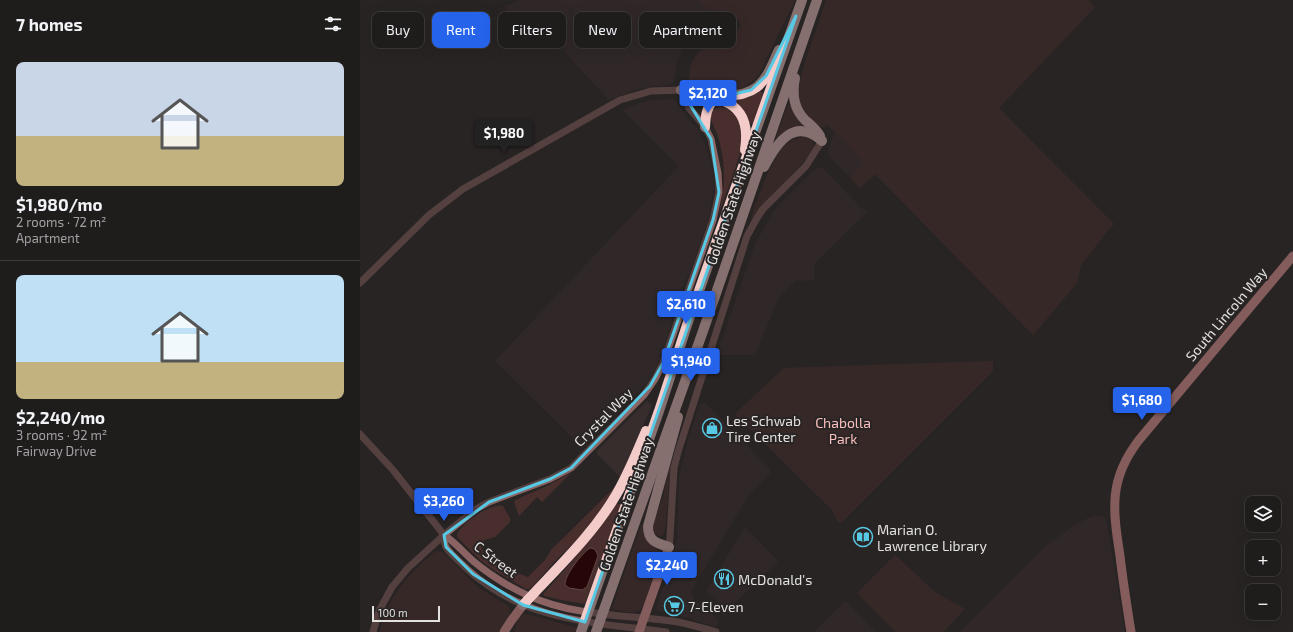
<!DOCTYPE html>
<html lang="en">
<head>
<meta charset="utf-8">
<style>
	:root { --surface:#1f1c1c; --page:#272525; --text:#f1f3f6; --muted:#a1a1a3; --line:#3c3a3b; --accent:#2563eb }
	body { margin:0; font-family:"Exo 2",sans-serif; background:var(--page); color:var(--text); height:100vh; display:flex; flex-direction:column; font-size:15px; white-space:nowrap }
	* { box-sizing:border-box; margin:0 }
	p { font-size:13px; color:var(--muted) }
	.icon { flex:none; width:22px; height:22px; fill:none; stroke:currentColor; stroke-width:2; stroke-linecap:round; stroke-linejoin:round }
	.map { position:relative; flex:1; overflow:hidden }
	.panel { display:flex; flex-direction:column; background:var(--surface); width:360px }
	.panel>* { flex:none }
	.banner { position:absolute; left:12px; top:12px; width:380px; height:36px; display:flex; gap:8px }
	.fabs { position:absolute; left:885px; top:496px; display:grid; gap:8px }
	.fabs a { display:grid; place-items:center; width:36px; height:36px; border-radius:8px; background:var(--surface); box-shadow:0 4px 16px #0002,0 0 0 1px var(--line); font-size:20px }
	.scale { position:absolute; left:12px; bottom:10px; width:68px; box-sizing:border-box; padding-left:4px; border:2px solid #e4e1e1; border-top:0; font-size:11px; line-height:14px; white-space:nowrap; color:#e4e1e1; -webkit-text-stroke:3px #292525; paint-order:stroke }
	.price { position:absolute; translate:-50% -34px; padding:0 9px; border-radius:4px; background:var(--accent); color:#fff; font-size:13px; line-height:26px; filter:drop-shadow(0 1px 2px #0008) }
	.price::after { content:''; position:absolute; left:50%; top:24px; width:12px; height:9px; margin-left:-6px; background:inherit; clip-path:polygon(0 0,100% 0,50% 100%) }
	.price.current { background:#222; color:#fff }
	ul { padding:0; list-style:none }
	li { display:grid; align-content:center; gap:8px; height:212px; padding:0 16px }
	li+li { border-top:1px solid var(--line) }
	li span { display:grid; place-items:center; height:124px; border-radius:8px; color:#555 }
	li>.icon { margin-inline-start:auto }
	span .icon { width:72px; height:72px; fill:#fffc; stroke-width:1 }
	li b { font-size:17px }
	h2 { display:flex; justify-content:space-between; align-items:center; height:48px; padding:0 16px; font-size:17px }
	.pill { padding:0 14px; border-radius:8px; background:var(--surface); box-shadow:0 4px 16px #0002,0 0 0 1px var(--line); font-size:14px; line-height:36px }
	.pill.current { background:var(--accent); color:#fff }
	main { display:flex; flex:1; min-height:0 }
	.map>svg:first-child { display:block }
	.built { fill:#382d2d }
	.green { fill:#482e2d }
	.water { fill:#270607; stroke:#604848 }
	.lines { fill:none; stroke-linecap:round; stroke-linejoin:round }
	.minor { stroke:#8b6362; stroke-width:7 }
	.major { stroke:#f1a09d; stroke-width:9 }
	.highway { stroke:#f3cbc9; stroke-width:10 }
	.marked { fill:none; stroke:#58c9e4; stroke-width:3; stroke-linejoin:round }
	.labels { text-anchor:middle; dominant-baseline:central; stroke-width:4; stroke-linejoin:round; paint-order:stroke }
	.street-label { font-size:14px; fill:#e4e1e1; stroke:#292525 }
	.poi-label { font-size:14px; fill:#e4e1e1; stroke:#292525; text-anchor:start }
	.park-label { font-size:14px; fill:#fabfbd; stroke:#292525 }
</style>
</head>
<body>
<main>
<section class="panel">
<h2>7 homes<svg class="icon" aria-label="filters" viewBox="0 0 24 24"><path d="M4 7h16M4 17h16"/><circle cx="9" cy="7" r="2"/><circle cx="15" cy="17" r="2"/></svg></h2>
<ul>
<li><span style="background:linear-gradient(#c9d6e8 60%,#c2b280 0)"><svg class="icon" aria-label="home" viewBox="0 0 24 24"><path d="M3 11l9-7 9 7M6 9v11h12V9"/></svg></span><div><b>$1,980/mo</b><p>2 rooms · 72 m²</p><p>Apartment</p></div></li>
<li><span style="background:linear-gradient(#bfe0f5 70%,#c2b280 0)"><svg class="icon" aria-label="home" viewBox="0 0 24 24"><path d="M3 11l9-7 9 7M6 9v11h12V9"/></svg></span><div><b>$2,240/mo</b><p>3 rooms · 92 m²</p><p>Fairway Drive</p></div></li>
</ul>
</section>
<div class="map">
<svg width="933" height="632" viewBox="0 0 933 632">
	<rect width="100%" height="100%" fill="#292525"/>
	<g class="built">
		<polygon points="161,0 338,0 357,20 333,36 323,48 316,65 314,81 310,85 291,86 275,90 249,100 197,44 164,29 144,6"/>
		<polygon points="315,99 327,118 338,129 346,146 353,170 354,188 348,221 330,272 316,300 310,317 312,321 299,361 291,378 278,392 223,448 135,361 319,166 263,110 277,104 293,100"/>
		<polygon points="475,132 505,163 490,177 468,155 468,150"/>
		<polygon points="462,167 502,209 507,212 454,264 454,280 435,281 419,297 395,355 357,355 395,244 416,208 455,169"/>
		<polygon points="287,401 292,405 261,478 237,454 237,451"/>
		<polygon points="345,403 409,468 410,473 390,493 331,591 333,597 335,601 344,607 358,620 358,624 355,627 326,617 299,611 296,608 313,560 317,539 319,477 328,440 340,404"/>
		<polygon points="733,516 742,516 746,519 765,632 600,632 687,545 718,523"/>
		<polygon points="385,527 418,561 368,610 348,593 347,590"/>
		<polygon points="486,601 516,632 454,632 484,602"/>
	</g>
	<g class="green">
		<path d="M338,0H435L398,76C381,93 369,93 346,89C339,88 334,87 328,83L331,65L334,58L344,46L358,37H372L381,26C378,17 375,14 367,13L357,20Z"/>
		<path d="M466,0H728L735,7L639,108L754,224L748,230L721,265L717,283L673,335L515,174L500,188L490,177L504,163L467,124L464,128C457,125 454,122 449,117C430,98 443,70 450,47C456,32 461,16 466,0Z"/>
		<polygon points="400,91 405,94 394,125 388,122 374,102 374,100 388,98"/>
		<polygon points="428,105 433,106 447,126 421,138 416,137"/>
		<path d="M359,106C395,117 381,152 372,178C367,190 363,203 358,216C365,192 366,168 360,144C358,134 352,125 350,115L353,110Z"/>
		<path d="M445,137L451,139L454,146L448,156L393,219L391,218C398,198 412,155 428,143C433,139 439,138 445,137Z"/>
		<polygon points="633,361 633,370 631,373 481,523 478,522 472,510 375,414 424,368"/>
		<path d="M313,454L309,481L305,530L302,536C286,537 297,515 299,506C302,502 305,494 304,489Z"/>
		<polygon points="212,472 182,502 177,497 159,516 154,502 155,500 189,485"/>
		<path d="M258,484L246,506L213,544L197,559L173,586L169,589H166L135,571L120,560L97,537C97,525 132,502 143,506L150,518V522L135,537L124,540C121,546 121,549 125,554H133L150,570L168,577L185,560L191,550Z"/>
		<polygon points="256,503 261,505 225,604 206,601 184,596 183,594 213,560"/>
		<path d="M281,525L285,527C286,532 285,539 289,543C293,548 299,549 301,555C295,561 293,564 294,573L283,607C276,616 262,611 252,609Z"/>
		<path d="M76,551L82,552L119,588L148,606L150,610L149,615L138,632H20C26,599 51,571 76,551Z"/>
		<polygon points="535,555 576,593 605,609 583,632 536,632 497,593"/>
		<polygon points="164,614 167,614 217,628 215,632 154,632 159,618"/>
	</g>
	<path class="water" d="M230,548C235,548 236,551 238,556L227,587L222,590L209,588L205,585C204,576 222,553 230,548Z"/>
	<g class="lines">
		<g class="minor">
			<polyline points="0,283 69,215 103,189 260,100 291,91 321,90 329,108 345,127 351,139 358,173 359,192 353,220 303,363 295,379 284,395 211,468 190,479 129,502 116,509 84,535 48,568 32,587 19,611 13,632"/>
			<path d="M0,434L33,470L84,535C95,542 103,552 113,561C130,575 149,587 169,596C213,616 265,615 312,621C327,623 341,628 356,632"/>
			<path d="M84,535C84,539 84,544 86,547C89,553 102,564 107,569C165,622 233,622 306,632"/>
			<polyline points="309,547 310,537 314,468 318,452 387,236 397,218 403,209 446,166 463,139"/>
		</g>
		<g class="major">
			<polyline points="144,632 151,621 163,605"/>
			<polyline points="279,632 309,547"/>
			<path d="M771,632C767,607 763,582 760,556C753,510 748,480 779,440L933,256"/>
		</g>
		<g class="highway">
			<path d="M435,78C432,93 433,108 445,120C451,125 456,129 460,136"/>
			<path d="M321,90C359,98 393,100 385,150"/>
			<path d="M345,127C346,82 373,105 397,87C408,78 413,62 419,50"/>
			<path d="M404,167C416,144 434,116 462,141"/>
			<path d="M309,547C296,543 288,541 288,526L318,417"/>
			<path d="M163,605C195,570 232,536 256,495C268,475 277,452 286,431"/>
			<polyline points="221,632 299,411 328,322 442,0"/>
			<polyline points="236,632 343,331 457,0"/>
		</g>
	</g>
	<path d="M0 0H933V632H0ZM436,16L225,622L163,605L113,574L86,547L84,535L129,502L190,479L211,468L290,386L303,363L353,220L359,192L351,139L321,90L358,98L391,90L406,76Z" fill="#292525" fill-opacity=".55" fill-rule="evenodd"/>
	<path class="marked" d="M436,16L225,622L163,605L113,574L86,547L84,535L129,502L190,479L211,468L290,386L303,363L353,220L359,192L351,139L321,90L358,98L391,90L406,76Z"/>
	<defs>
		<symbol id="shop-ring" viewBox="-11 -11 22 22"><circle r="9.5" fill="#292525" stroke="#58c9e4" stroke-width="1.5"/><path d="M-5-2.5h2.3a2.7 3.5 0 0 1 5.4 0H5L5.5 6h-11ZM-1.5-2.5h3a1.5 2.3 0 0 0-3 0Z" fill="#58c9e4"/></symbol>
		<symbol id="library-ring" viewBox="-11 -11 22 22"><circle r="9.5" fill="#292525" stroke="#58c9e4" stroke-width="1.5"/><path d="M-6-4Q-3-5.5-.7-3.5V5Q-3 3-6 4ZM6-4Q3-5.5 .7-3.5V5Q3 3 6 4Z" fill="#58c9e4"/></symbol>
		<symbol id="restaurant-ring" viewBox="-11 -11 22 22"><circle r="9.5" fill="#292525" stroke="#58c9e4" stroke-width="1.5"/><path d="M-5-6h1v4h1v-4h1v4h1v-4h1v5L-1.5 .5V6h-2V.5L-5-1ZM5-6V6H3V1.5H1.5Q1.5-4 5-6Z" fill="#58c9e4"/></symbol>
		<symbol id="supermarket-ring" viewBox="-11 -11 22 22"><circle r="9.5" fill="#292525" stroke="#58c9e4" stroke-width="1.5"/><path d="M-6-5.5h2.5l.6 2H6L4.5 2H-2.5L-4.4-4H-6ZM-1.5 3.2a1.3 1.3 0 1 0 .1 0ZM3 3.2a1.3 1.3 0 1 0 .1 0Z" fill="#58c9e4"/></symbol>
	</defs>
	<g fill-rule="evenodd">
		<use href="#shop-ring" x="341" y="417" width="22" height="22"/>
		<use href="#library-ring" x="492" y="526" width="22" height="22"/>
		<use href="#restaurant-ring" x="353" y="568" width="22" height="22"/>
		<use href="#supermarket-ring" x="303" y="595" width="22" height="22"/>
	</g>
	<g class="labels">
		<g class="street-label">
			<text transform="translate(373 198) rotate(-71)">Golden State Highway</text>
			<text transform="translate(866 314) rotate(-50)">South Lincoln Way</text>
			<text transform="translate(243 417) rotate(-45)">Crystal Way</text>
			<text transform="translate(266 504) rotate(-71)">Golden State Highway</text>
			<text transform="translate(136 559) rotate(37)">C Street</text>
		</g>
		<g class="poi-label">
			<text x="366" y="420">Les Schwab<tspan x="366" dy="16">Tire Center</tspan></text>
			<text x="517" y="529">Marian O.<tspan x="517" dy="16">Lawrence Library</tspan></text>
			<text x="378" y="579">McDonald's</text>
			<text x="328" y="606">7-Eleven</text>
		</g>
		<g class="park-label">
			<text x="483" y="422">Chabolla<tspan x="483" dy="16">Park</tspan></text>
		</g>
	</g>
</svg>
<div class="fabs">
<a><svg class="icon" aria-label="layers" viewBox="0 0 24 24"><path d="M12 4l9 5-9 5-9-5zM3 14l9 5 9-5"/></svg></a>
<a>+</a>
<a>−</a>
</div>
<div class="scale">100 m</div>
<b class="price" style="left:348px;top:114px">$2,120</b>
<b class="price current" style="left:144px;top:154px">$1,980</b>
<b class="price" style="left:326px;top:325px">$2,610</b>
<b class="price" style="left:331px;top:382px">$1,940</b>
<b class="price" style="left:782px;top:421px">$1,680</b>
<b class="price" style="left:84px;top:522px">$3,260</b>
<b class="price" style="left:307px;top:586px">$2,240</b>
<div class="banner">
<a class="pill">Buy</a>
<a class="pill current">Rent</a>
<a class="pill">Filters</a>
<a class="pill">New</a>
<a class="pill">Apartment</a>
</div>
</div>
</main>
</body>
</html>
